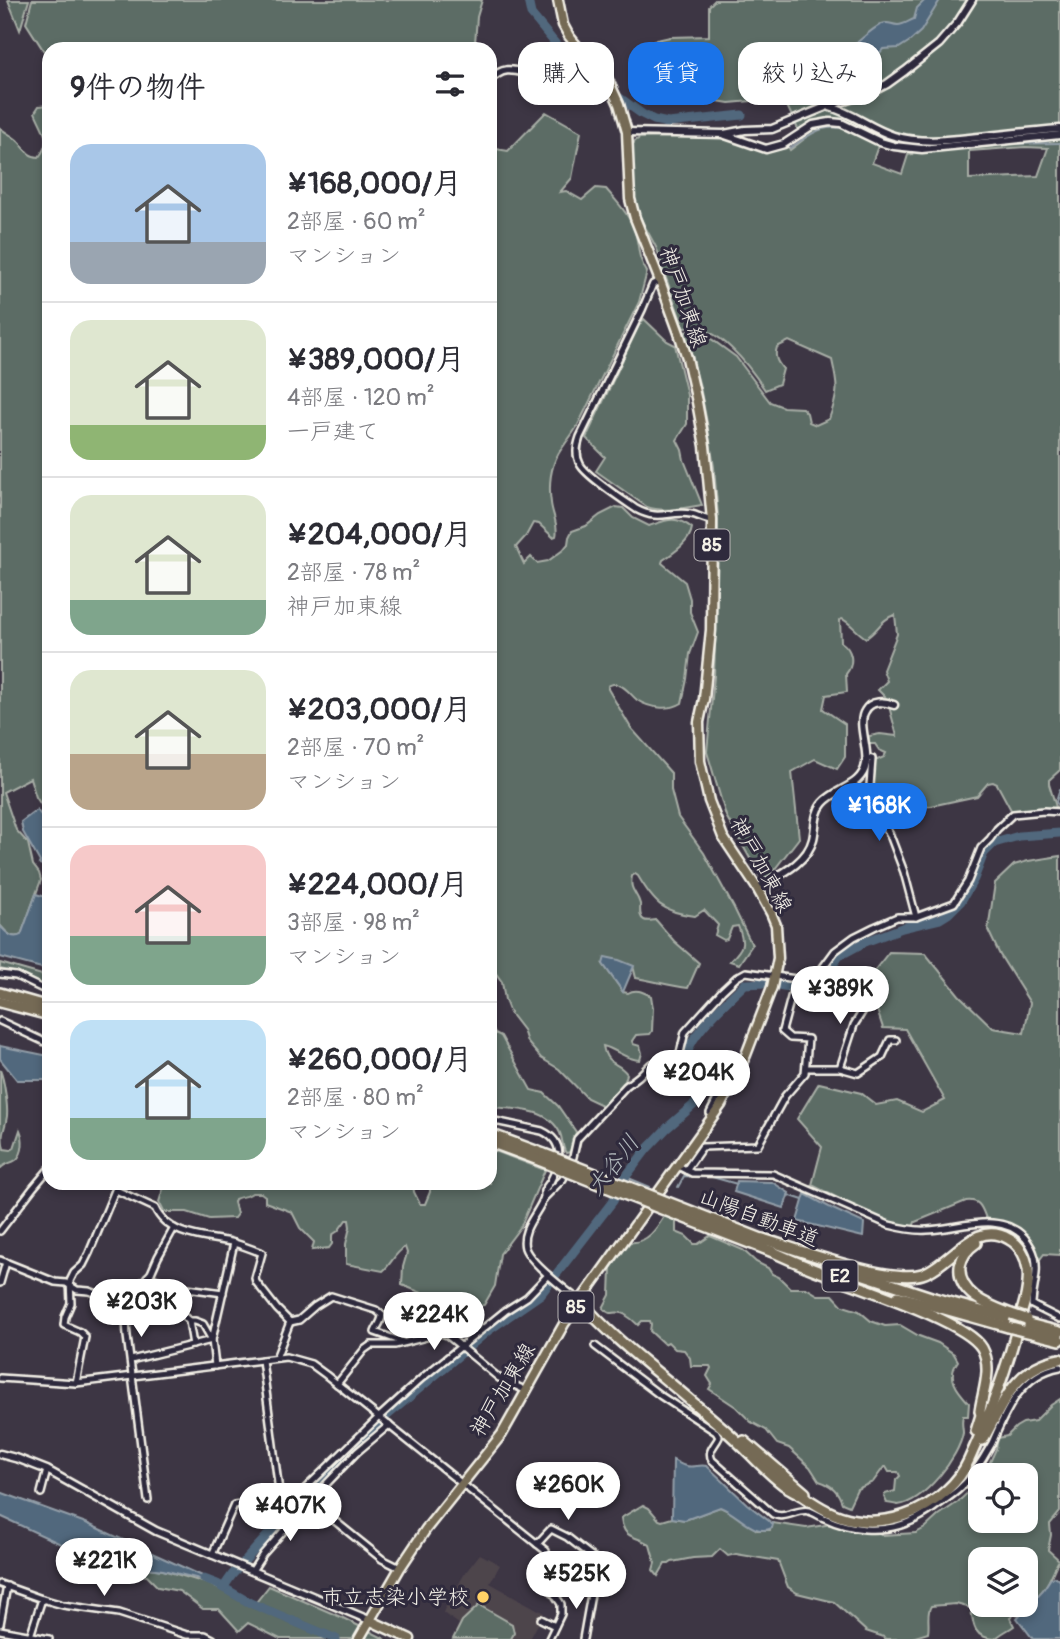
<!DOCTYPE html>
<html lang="ja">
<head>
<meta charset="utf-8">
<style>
	:root { --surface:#fff; --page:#f2f2f3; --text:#2b2b33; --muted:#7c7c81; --line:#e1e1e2; --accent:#1a73e8 }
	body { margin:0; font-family:Pangolin,"Klee One",sans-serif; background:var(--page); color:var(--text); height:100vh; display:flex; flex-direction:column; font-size:26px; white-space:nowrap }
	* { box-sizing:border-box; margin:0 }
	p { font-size:23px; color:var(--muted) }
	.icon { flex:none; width:38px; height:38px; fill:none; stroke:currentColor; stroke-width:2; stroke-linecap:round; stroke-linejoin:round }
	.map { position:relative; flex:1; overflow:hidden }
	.drawer { position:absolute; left:42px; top:42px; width:455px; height:1148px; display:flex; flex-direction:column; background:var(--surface); border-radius:21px; box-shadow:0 4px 10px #0003 }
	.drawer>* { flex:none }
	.banner { position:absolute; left:518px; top:42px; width:436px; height:63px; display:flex; gap:14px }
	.fabs { position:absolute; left:968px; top:1463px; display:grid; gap:14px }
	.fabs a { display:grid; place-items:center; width:70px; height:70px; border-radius:14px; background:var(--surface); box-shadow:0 4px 10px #0003; font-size:35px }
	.price { position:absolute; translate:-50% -60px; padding:0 16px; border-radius:24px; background:#fff; color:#222; font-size:23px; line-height:46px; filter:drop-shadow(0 2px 4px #0008) }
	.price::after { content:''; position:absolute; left:50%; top:42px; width:21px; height:16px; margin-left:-10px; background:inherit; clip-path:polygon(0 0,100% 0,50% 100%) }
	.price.active { background:var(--accent); color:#fff }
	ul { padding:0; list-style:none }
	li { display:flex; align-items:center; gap:21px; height:175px; padding:0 28px }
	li+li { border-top:2px solid var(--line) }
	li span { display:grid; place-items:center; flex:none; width:196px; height:140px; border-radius:21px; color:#555 }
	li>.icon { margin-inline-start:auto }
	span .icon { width:84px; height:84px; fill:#fffc; stroke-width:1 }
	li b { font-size:30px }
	h2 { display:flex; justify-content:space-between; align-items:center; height:84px; padding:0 28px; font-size:30px }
	.pill { padding:0 24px; border-radius:21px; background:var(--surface); box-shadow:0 4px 10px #0003; font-size:24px; line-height:63px }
	.pill.active { background:var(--accent); color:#fff }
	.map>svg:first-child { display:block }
	.built { fill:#4d444c }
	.green { fill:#5b6c65; stroke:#a8aea6; stroke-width:2; fill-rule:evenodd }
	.water { fill:#51677d; stroke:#929ea8; stroke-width:2 }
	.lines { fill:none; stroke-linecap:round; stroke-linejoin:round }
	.stream { stroke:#929ea8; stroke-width:2 }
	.river { stroke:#51677d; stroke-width:9 }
	.minor-casing { stroke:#f4f1e8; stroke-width:10 }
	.tertiary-casing { stroke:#f4f1e8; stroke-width:11 }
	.primary-casing { stroke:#f4f1e8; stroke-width:13 }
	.motorway-casing { stroke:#f4f1e8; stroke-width:14 }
	.minor { stroke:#2f2a3d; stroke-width:5 }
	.tertiary { stroke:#2f2a3d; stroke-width:6 }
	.primary { stroke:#756a55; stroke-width:8 }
	.motorway { stroke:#756a55; stroke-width:9 }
	.motorway-bridge-casing { stroke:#f4f1e8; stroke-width:14; stroke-linecap:butt }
	.motorway-bridge { stroke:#756a55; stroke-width:9 }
	.poi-dot { fill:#ffd166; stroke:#2f2a3d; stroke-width:2.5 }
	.labels { text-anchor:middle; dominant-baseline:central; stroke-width:6; stroke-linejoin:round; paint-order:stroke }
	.shield { fill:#2f2a3d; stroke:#b9b5b5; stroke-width:2 }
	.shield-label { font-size:19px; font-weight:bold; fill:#f4f1e8 }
	.street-label { font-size:21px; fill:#f4f1e8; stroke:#2f2a3d }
	.poi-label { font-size:21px; fill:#f4f1e8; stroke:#2f2a3d; text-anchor:end }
	.water-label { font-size:23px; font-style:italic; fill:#b3babd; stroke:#2f2a3d }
</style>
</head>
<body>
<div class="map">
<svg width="1060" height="1639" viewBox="0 0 1060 1639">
	<rect width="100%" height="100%" fill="#3d3644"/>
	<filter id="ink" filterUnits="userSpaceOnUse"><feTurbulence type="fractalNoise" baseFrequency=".0143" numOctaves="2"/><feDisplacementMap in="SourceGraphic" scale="14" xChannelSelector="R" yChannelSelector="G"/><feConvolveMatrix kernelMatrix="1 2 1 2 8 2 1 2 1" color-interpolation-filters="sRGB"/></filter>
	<g filter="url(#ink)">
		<polygon class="built" points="480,1554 500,1565 490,1583 544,1613 530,1639 452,1639 459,1624 443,1613 444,1610 465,1573"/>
		<g class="green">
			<polygon points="8,0 29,0 20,30"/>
			<polygon points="32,0 482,0 477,17 475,43 469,49 49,49 49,59 26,23"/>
			<path d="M715,0H1060V770L1049,780V784L1056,807L1052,809L1014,811L1011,810L997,784L993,782L988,783L977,796L931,806L900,809L885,786L872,787L875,761L884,757L886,753L879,750L875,744H869V736L880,734L897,736L887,699L878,690L887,681L883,670L897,634L895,615C882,618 877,632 866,638C856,632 851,623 842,619L840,620L841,642C852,649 855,663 846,674L847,692L826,695L823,709L845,724V757L837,769L815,759L792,772L799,838L764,883L726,816L707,752L714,676L718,552V517L714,467L707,423L700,387L685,332L694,330L703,333L736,357L770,402L783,407L802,408L807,413L809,422L816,425L829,419C839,392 838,387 832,360L789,341L777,347C774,357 777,362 783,369L779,384L765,390C750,367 716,321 684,328L662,267C660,247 644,230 638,211C634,199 629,157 633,145C635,140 635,141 640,138L722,136L772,150L787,145L790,150L803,140L782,95L774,99L729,103L694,97L655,64L648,42L670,37L709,36V6ZM878,146L913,154L908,155L902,174L872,163ZM1025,147L1048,148L1038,176L969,179V151Z"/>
			<path d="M49,105V817L36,797L30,778L3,792L16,830L28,843L33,865L39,873L41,880L21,935C12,940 6,932 0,925V128C5,132 11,135 16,139C25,146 26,157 39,157C53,139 42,130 35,112L39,106Z"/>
			<path d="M546,112L581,132L572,178L560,192L566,191L582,200L596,188L606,189C618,203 632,217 636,236C640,251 637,256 647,272L639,302L578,425C574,432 570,437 565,444C551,461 548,482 551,503C552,514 559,525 556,536L553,537L539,524L533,523L526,536L516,547L524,564L531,557L537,563L548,561L563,550L568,544L569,537L572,531L586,526L600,515L616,507L623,508L633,518L649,526C667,520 675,515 692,528C690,542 675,552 663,560L662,563L685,582L690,599V612L698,632L690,654L687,679L682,703C669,711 649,708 637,700C631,695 626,687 619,685C614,683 612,684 608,686V689L631,728L671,773V790L678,817L704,853L734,908L752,945L739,964L730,961C744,947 745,944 738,926L732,927L727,939L724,940L715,935L718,925L704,910L695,916C662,912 654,903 638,876L635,874L632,876C629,891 637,892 640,904C641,908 638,917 644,920C648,922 652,920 656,920L674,941L699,963L688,988C671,986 654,981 636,978L633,966L603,964L623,992L628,993C636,988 643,992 651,996L653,1008L652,1031L650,1034L636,1035L632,1041L633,1044L640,1046L642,1053L640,1060C626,1060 616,1049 603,1046C607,1067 618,1061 627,1074L625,1081L604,1106L587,1098L559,1069L541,1058L527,1042L523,1030L510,1013L505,1000L502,982L490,965V930L493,921L490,918V148L508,151Z"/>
			<path d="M644,319L667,341L675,345L687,395V424L677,440L682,450L684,460L702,505C684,508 664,513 647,507L596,471L605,457L586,438L639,325Z"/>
			<path d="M1060,856V1255L1044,1254L1038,1262L1023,1234L987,1221C982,1209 981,1199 966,1201L915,1222L913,1228L889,1224L812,1185L822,1147L797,1119L819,1083L861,1093L876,1105L897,1101L922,1112L945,1100L905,1029L883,1028L867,980L889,952L925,953L959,995L993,1028L1024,1033L1030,1003L1000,955L988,930L995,883L1014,865L1028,861Z"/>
			<polygon points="0,963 49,977 49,989 13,972 0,969"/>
			<path d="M490,1023L495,1033L501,1036L531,1090L544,1093L558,1106L576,1132L570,1152L566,1153C562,1147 563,1140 560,1133C548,1107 513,1109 490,1107Z"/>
			<path d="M0,1070C4,1079 8,1106 7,1116C5,1132 0,1131 4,1149L11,1150L14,1148L20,1130C24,1139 24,1153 16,1160C10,1164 5,1163 0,1169Z"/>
			<path d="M490,1149L545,1170L521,1226L500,1254L495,1286L484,1305L464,1310L419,1312L418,1309L432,1297L402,1285L403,1267L407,1253L405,1247C395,1253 391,1264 383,1271L346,1264V1244L350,1227L349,1220H346L338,1231L332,1235V1244L329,1248L312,1250L314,1242L300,1228L292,1212L265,1202V1196L261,1193H252C247,1197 241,1196 235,1199L234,1202L237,1214L234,1218L209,1219L187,1212H164L159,1202L165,1183H413L414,1192L420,1204H425L430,1192V1183H490Z"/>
			<path d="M665,1215L676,1219V1232L686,1236L694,1244H698L710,1236L743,1250L756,1262L768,1268L772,1274L779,1277L790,1288H806L818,1295H833L843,1306L859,1311L871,1321L885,1326L900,1325L919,1336L938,1343L954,1354L958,1361C946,1377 957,1390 969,1403L968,1416H963C961,1423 963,1427 963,1433C959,1457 924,1502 898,1505C898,1505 888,1503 887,1503L884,1497L885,1494L895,1491L896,1480L900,1476L898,1472H889L886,1467H884L873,1482L857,1489L849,1506L842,1503C838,1491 832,1485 819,1481L810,1467L789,1448L777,1444L766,1430L751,1422L736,1407L709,1389L712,1384L707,1376L711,1368L710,1366H691L690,1358L684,1350L675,1349L668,1342L664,1344L650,1331L651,1324L650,1321H642L638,1325C634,1321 629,1317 624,1314C614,1309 612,1318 603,1308L610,1295L611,1268L630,1242C647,1244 657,1228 665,1215Z"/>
			<path d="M1060,1399V1512L1050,1524L1051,1535L1048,1550L1059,1560C1053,1570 1051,1579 1045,1587C1038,1597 1028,1605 1021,1615L1015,1614L1010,1618L1014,1626C1007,1631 1001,1633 995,1639C974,1638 973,1626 971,1608L956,1604L931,1606C926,1613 930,1624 928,1633L909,1639H885L884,1637L866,1631L834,1602L797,1593L788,1587L778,1561L736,1554L728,1556L720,1549L712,1557L693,1558L672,1562L669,1564H665L658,1576L653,1570L655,1563L650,1545C635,1534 624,1541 621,1518L643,1505L649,1508L659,1520L662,1521L672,1518L685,1520L720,1507L735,1514L757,1530H770L773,1523L806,1528L832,1524L878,1532L882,1535L916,1533L925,1528L939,1515L958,1502L980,1481V1521H1026V1475H984L996,1449L998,1438L1007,1436L1016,1427L1023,1423L1035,1421L1051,1405ZM980,1559H1026V1605H980Z"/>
			<polygon points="100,1562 163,1570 209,1584 253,1606 269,1586 343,1618 385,1639 280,1639 248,1623 239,1631 219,1609 203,1609 179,1591 158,1587 147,1576 115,1571 99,1574"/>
			<polygon points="479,1605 512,1624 514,1633 511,1639 453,1639 462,1621"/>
		</g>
		<g class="water">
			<path d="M925,0H940L921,31L910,41L899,48L883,49L874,60V69L850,48C860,41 872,28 882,24C889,21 891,25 898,25C903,25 909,21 914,19L917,8Z"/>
			<polygon points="37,810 49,825 49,867 39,864 40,862 23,832 21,822"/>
			<path d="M36,894L49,898V970L0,957V926C6,932 12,940 21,935Z"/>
			<polygon points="605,957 619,960 634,966 623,992 603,964"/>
			<polygon points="0,1046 49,1056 49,1080 17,1080 0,1059"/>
			<polygon points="737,1181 772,1182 789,1193 784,1208 734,1192"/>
			<polygon points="805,1194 833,1209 864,1223 863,1237 797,1221"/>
			<path d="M673,1460C677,1462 681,1465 686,1466C694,1468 699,1464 707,1466L747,1504L773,1524L772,1528C753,1537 739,1514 720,1507L685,1520L672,1518Z"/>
			<polygon points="0,1492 86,1523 220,1584 163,1570 100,1562 0,1516"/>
			<polygon points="1054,1577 1060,1580 1060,1639 1033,1639 1017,1618 1043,1590 1051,1578"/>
		</g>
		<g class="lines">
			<g class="stream">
				<path d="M790,148C812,134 822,122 850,130"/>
				<polyline points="894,149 916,151"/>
				<polyline points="946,150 1010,144 1060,143"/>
				<polyline points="1060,789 1056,802 1060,807"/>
				<polyline points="1060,833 1060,831"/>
				<polyline points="626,1177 650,1187"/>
				<polyline points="678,1187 684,1176 712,1177 737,1184"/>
				<polyline points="788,1195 803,1200"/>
			</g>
			<g class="river">
				<polyline points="528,0 531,14 559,48 575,56 606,88 642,114 654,120 668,123 742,115"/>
				<polyline points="833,86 869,49"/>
				<polyline points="204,1579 217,1584 250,1603 336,1639"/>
				<path d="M223,1588L232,1575L275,1527L345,1454L377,1424L489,1330L541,1294L613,1201L624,1179L646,1150L667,1128L697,1102C706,1081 688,1073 688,1055C687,1037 731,997 745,984L766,983L795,988L811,986L822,982L839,956L865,942L902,928L940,919L948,914L961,901L974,879L984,853L994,843L1019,836L1060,833"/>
			</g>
			<defs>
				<g id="minor">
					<path d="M660,281L653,284L642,310L580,437C577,446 575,455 580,464C586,476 623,500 636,509C660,522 669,510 691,514C698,515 704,520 712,520"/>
					<polyline points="867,758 872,759 869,799 890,835 904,872 916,917"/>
					<polyline points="0,974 16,976 49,992"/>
					<polyline points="0,1021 49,1044"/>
					<path d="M680,1053C682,1066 688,1072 694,1083L706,1082L722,1089L710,1113L714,1116"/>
					<polyline points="807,1068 840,1068 858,1073 882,1057 890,1040 896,1040"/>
					<polyline points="840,1068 854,1025 866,1006 870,993"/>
					<path d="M490,1120L542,1131C566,1142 560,1163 550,1182C548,1185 545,1188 544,1191C544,1193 544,1195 544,1197C539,1213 520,1229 525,1248C530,1263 567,1291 580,1301"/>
					<path d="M678,1166L692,1173L773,1174L889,1225C901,1228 914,1231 927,1230C959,1229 1000,1210 1025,1238C1030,1244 1033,1250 1035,1257C1039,1274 1032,1289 1032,1305L1060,1319"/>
					<polyline points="686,1170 702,1147 758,1145 785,1096 805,1073 808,1039 790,1038 782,1031 796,979"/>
					<path d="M116,1190L155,1208C167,1236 205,1237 231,1242C241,1245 252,1249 262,1253L255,1278L256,1282L277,1309L290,1322"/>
					<polyline points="544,1198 563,1179 573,1157 577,1139 626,1086 639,1076 651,1064 673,1058 680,1053 685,1032 722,991 737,977 746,972 796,979 810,979 818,974 835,951 854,937 874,927 897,917 916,917 954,903 968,881 981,848 990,839 997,829 1013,814 1044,811 1060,812"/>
					<polyline points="0,1231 33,1188 49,1169"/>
					<polyline points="0,1260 55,1282 66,1283 77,1290 89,1291 129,1305 135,1305 142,1283 151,1273 158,1257 174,1228"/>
					<polyline points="147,1277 187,1288 223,1293"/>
					<polyline points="0,1283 6,1262"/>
					<polyline points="187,1288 181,1311 181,1314 189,1321 193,1345"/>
					<polyline points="125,1304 127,1336 148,1500"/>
					<polyline points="135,1305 183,1304"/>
					<path d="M290,1322L299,1320L315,1306L331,1296L376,1310L382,1315C382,1322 377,1326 375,1332L403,1342"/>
					<path d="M595,1346L661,1396L716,1432L719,1437C715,1446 707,1450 712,1460L773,1514C786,1520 797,1508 809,1511C814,1512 819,1516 824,1518C837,1524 851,1528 865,1529C892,1531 914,1523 935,1507C949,1497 962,1489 972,1475C979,1465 986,1454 992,1443C1006,1411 1021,1374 1060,1367"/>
					<polyline points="276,1358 290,1322"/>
					<polyline points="131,1360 212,1340 203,1324 195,1321 189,1321"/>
					<polyline points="215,1366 212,1340 234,1243"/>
					<polyline points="0,1378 76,1383 286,1357 311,1364 326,1375 546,1551 546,1569 549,1586 561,1604 561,1614 549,1639"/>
					<polyline points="76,1383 85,1337 80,1332 64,1325 65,1317 71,1303 70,1281 74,1273 83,1265 89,1253 118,1183"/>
					<polyline points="337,1384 364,1350 371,1345 395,1345 442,1333 447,1335 499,1378 527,1391"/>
					<polyline points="389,1425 357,1452 310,1501 382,1559 400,1568"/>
					<polyline points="41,1493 47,1470"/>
					<polyline points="280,1499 282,1511 379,1417 422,1378 505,1311 527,1297 548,1275"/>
					<polyline points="537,1544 551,1529 567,1537 599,1562"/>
					<polyline points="212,1555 234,1505 280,1499 262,1360"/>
					<polyline points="252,1571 263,1554 310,1501"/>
					<polyline points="0,1584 42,1599"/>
					<polyline points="541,1619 555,1626"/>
					<polyline points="0,1624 7,1586"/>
					<polyline points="0,1630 49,1639"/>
					<polyline points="30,1636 42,1599 63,1605 119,1613 187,1635 205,1635 213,1639"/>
					<polyline points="583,1639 593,1583"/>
				</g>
				<g id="tertiary">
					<path d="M490,80C508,61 520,75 542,76C558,76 576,70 589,61"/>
					<path d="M830,107C853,113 871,129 894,136C922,144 950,140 979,137C1006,134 1033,131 1060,129"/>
					<polyline points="627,132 724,134 745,130 772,129 828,106 870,93 887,84 905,71 939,44 958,22 972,0"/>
					<polyline points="725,135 766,149 784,144 813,125 830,122 841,123 880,142 894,146 922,149 1060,135"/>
					<path d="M757,888C777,876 807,864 813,839C816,827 814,813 823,803C836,788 862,787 866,764C869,749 857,723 865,711C871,700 884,701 894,705"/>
					<polyline points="0,1454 19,1459 47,1470 156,1531 369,1620"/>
				</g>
				<g id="primary">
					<polyline points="369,1620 410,1639"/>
					<polyline points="359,1639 400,1568 426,1529 502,1434 564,1324 721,1105 746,1055 772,987 778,958 776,925 771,913 757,888 723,837 709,801 700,761 699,722 704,699 711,630 712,520 705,446 697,402 687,358 679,333 660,281 635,218 630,199 627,132 619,104 607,78 589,61 569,36 563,25 558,0"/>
				</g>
				<g id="motorway">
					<polyline points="0,993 49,1007"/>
					<polyline points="0,1002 49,1015"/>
					<polyline points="490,1134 544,1154"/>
					<polyline points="490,1142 541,1161"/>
					<polyline points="680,1207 767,1241"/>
					<polyline points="677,1215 773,1252"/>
					<path d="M976,1243C967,1249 962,1256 960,1266C957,1295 990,1306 1011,1314"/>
					<path d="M769,1250C789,1259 808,1268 829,1275C861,1288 966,1321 982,1348C993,1368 983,1391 980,1411L981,1415L976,1431"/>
					<polyline points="849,1270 931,1297 1010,1319"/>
					<polyline points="898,1296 1008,1327"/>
					<path d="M580,1301C611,1337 654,1369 690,1400C705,1413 720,1425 734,1438C751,1454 766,1472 784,1485C790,1489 797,1492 803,1496C819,1507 835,1517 855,1520C888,1525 923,1513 947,1490C956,1482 964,1471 969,1460C989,1416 1007,1369 1019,1321C1024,1305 1030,1287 1028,1269C1026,1257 1020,1245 1009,1239C974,1218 951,1265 922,1274C890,1284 799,1250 763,1239"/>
					<polyline points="1025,1323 1060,1332"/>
					<polyline points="1023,1331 1060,1340"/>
					<path d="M983,1440C1004,1403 1013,1368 1060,1359"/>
					<polyline points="744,1441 805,1493"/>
				</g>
			</defs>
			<use href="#minor" class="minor-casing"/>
			<use href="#tertiary" class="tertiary-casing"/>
			<use href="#primary" class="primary-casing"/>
			<use href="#motorway" class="motorway-casing"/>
			<use href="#minor" class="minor"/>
			<use href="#tertiary" class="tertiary"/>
			<use href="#primary" class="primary"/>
			<use href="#motorway" class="motorway"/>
			<defs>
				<g id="motorway-bridge">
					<polyline points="544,1154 680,1207"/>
					<polyline points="541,1161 677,1215"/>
					<polyline points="1011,1314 1026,1319"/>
					<polyline points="1008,1327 1023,1331"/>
				</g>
			</defs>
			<use href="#motorway-bridge" class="motorway-bridge-casing"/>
			<use href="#motorway-bridge" class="motorway-bridge"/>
		</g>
	</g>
	<circle class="poi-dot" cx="483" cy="1597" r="7"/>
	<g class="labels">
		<g class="shield">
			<rect x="694.5" y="529.5" width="35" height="31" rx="5"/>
			<rect x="822.5" y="1260.5" width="35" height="31" rx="5"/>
			<rect x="558.5" y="1291.5" width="35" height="31" rx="5"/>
		</g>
		<g class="shield-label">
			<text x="712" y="545">85</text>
			<text x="840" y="1276">E2</text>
			<text x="576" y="1307">85</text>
		</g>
		<g class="street-label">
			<text transform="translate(683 297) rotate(71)">神戸加東線</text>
			<text transform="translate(761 865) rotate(61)">神戸加東線</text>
			<text transform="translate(759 1218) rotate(21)">山陽自動車道</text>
			<text transform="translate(503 1390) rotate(-59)">神戸加東線</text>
		</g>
		<g class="poi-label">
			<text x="469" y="1597">市立志染小学校</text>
		</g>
		<g class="water-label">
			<text transform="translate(613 1165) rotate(-52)">大谷川</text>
		</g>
	</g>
</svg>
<div class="fabs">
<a><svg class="icon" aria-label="locate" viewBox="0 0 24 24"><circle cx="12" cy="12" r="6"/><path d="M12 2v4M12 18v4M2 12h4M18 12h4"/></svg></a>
<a><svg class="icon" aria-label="layers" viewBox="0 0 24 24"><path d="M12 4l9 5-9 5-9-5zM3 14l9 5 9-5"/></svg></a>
</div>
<b class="price active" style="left:879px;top:843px">¥168K</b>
<b class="price" style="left:840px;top:1026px">¥389K</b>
<b class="price" style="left:698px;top:1110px">¥204K</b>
<b class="price" style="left:141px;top:1339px">¥203K</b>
<b class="price" style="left:434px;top:1352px">¥224K</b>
<b class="price" style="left:568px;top:1522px">¥260K</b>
<b class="price" style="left:290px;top:1543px">¥407K</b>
<b class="price" style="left:104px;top:1598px">¥221K</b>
<b class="price" style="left:576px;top:1611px">¥525K</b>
<div class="banner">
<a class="pill">購入</a>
<a class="pill active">賃貸</a>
<a class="pill">絞り込み</a>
</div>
<section class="drawer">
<h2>9件の物件<svg class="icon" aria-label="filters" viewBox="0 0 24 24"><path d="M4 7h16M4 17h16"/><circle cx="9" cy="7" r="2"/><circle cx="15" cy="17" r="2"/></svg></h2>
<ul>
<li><span style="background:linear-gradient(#a9c7e8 70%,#9aa5b1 0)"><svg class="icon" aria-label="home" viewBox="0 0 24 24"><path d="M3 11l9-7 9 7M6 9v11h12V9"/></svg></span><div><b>¥168,000/月</b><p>2部屋 · 60 m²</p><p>マンション</p></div></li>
<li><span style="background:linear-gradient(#dfe7d0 75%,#8fb573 0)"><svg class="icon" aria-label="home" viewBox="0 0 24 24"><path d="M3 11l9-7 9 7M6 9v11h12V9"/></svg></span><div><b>¥389,000/月</b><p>4部屋 · 120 m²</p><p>一戸建て</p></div></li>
<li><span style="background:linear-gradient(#dfe7d0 75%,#7fa58c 0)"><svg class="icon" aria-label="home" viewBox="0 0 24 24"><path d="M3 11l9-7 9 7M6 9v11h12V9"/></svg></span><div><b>¥204,000/月</b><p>2部屋 · 78 m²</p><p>神戸加東線</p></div></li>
<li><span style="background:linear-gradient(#dfe7d0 60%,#b9a48a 0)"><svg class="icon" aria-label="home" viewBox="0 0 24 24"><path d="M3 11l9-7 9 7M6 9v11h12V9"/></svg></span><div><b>¥203,000/月</b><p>2部屋 · 70 m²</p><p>マンション</p></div></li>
<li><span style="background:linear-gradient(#f6c9c9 65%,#7fa58c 0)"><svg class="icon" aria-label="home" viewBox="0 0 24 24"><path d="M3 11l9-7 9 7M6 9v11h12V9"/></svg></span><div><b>¥224,000/月</b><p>3部屋 · 98 m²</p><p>マンション</p></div></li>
<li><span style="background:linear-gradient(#bfe0f5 70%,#7fa58c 0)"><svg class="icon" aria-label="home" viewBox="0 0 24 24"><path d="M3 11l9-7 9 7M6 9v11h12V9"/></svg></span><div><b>¥260,000/月</b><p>2部屋 · 80 m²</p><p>マンション</p></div></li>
</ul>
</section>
</div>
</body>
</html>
